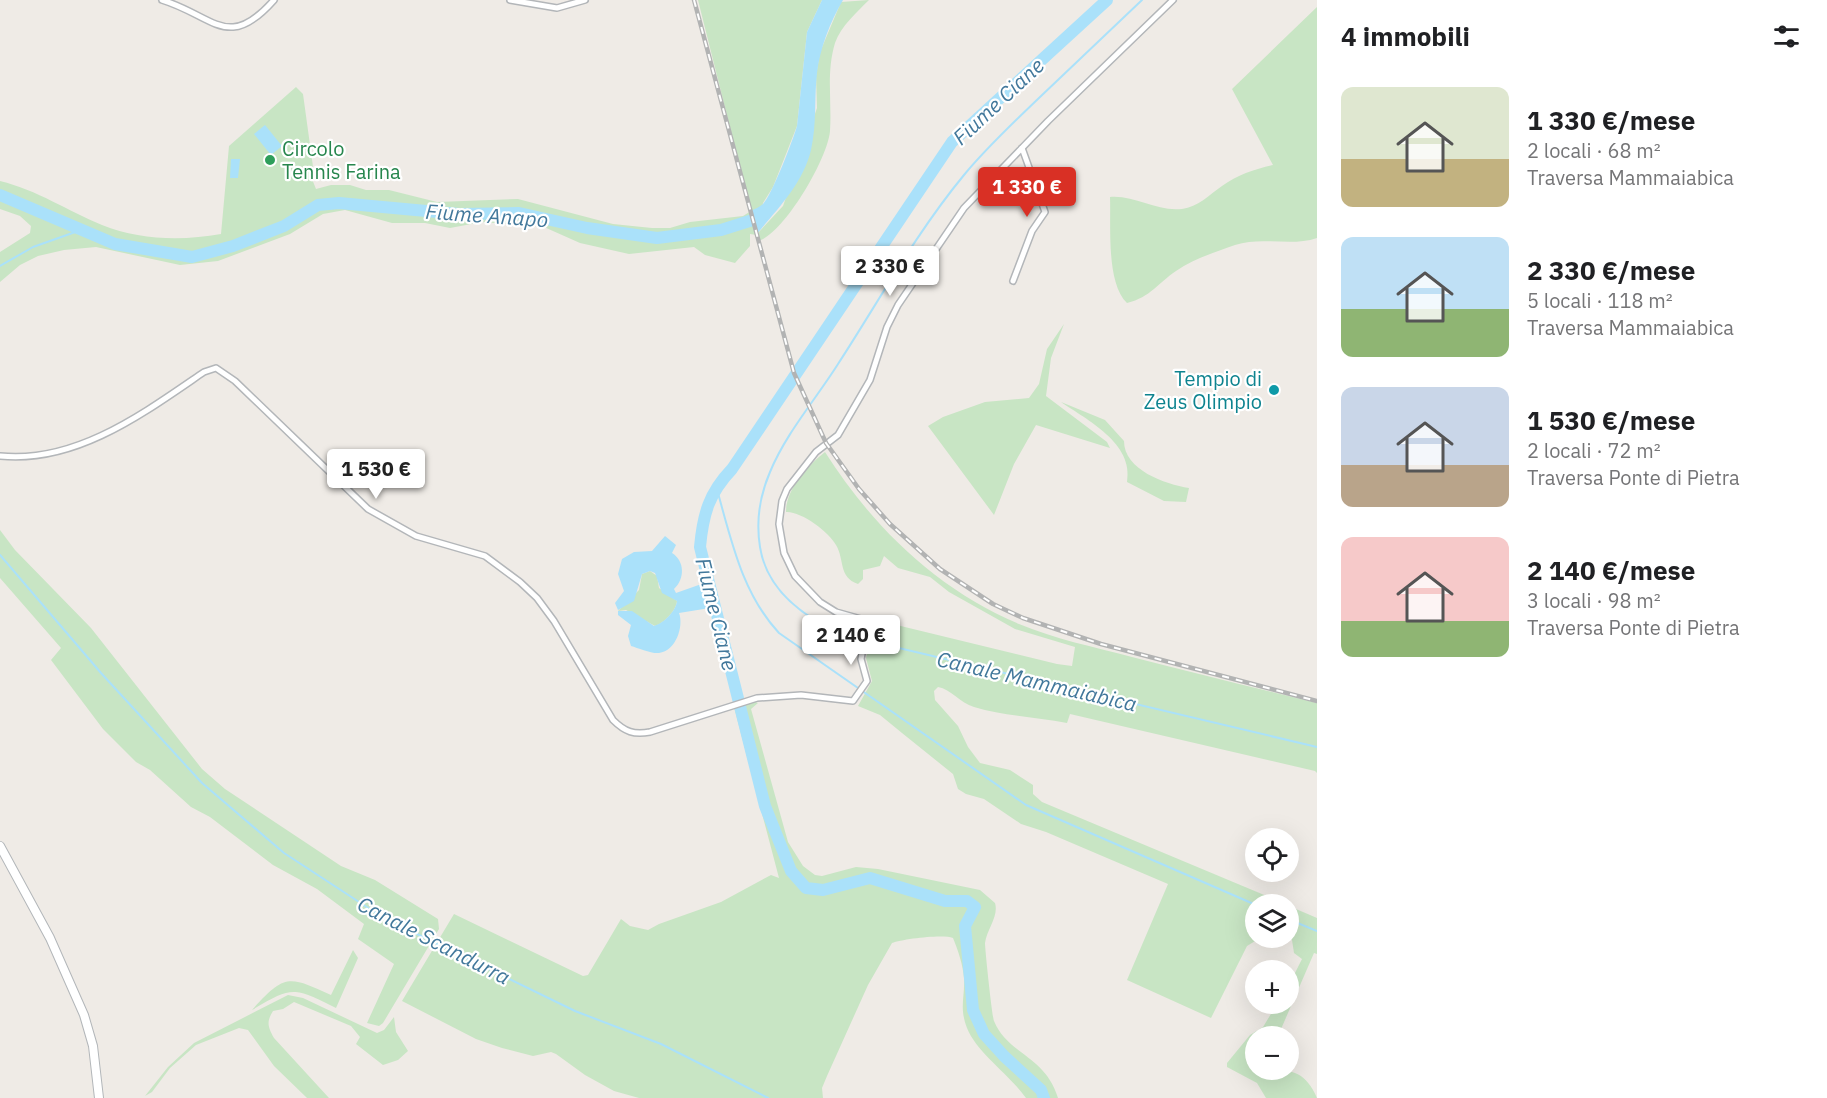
<!DOCTYPE html>
<html lang="it">
<head>
<meta charset="utf-8">
<style>
	:root { --surface:#fff; --page:#f2f2f2; --text:#202124; --muted:#757577; --accent:#d93025 }
	body { margin:0; font-family:"IBM Plex Sans",sans-serif; background:var(--page); color:var(--text); height:100vh; display:flex; flex-direction:column; font-size:22px; white-space:nowrap }
	* { box-sizing:border-box; margin:0 }
	p { font-size:20px; color:var(--muted) }
	.icon { flex:none; width:33px; height:33px; fill:none; stroke:currentColor; stroke-width:2; stroke-linecap:round; stroke-linejoin:round }
	.map { position:relative; flex:1; overflow:hidden }
	.side { display:flex; flex-direction:column; background:var(--surface); width:510px }
	.side>* { flex:none }
	.fabs { position:absolute; left:1245px; top:828px; display:grid; gap:12px }
	.fabs a { display:grid; place-items:center; width:54px; height:54px; border-radius:50%; background:var(--surface); box-shadow:0 6px 24px #0002; font-size:30px }
	.price { position:absolute; translate:-50% -51px; padding:0 14px; border-radius:6px; background:#fff; color:#222; font-size:20px; line-height:39px; filter:drop-shadow(0 2px 3px #0008) }
	.price::after { content:''; position:absolute; left:50%; top:36px; width:18px; height:14px; margin-left:-9px; background:inherit; clip-path:polygon(0 0,100% 0,50% 100%) }
	.price.selected { background:var(--accent); color:#fff }
	ul { padding:0; list-style:none }
	li { display:flex; align-items:center; gap:18px; height:150px; padding:0 24px }
	li span { display:grid; place-items:center; flex:none; width:168px; height:120px; border-radius:12px; color:#555 }
	li>.icon { margin-inline-start:auto }
	span .icon { width:72px; height:72px; fill:#fffc; stroke-width:1 }
	li b { font-size:26px }
	h2 { display:flex; justify-content:space-between; align-items:center; height:72px; padding:0 24px; font-size:26px }
	main { display:flex; flex:1; min-height:0 }
	.map>svg:first-child { display:block }
	.green { fill:#c8e5c4 }
	.water { fill:#aae1fa }
	.lines { fill:none; stroke-linecap:round; stroke-linejoin:round }
	.stream { stroke:#aae1fa; stroke-width:2 }
	.river { stroke:#aae1fa; stroke-width:12 }
	.street-casing { stroke:#b3b6b9; stroke-width:8 }
	.secondary-casing { stroke:#b2b6b9; stroke-width:10 }
	.street { stroke:#fff; stroke-width:5 }
	.secondary { stroke:#fff; stroke-width:8 }
	.rail-casing { stroke:#b2b3b3; stroke-width:4.5 }
	.rail { stroke:#fff; stroke-width:2; stroke-dasharray:7; stroke-linecap:butt }
	.leisure-dot { fill:#2e9e5b; stroke:#fff; stroke-width:2 }
	.culture-dot { fill:#0f9aa8; stroke:#fff; stroke-width:2 }
	.labels { text-anchor:middle; dominant-baseline:central; stroke-width:4.5; stroke-linejoin:round; paint-order:stroke }
	.leisure-label { font-size:20px; fill:#27864d; stroke:#fff; text-anchor:start }
	.culture-label { font-size:20px; fill:#0d838f; stroke:#fff; text-anchor:end }
	.water-label { font-size:21px; font-style:italic; fill:#42789b; stroke:#fff }
</style>
</head>
<body>
<main>
<div class="map">
<svg width="1317" height="1098" viewBox="0 0 1317 1098">
	<rect width="100%" height="100%" fill="#efebe6"/>
	<g class="green">
		<path d="M698,0H822L807,32L797,126L773,187L763,203L757,234L783,206L817,108L816,76L820,52L841,2L869,0C857,12 841,26 835,43C826,73 832,101 830,131C828,158 785,232 759,241L757,235L750,234V246L735,263L705,255L694,247L629,254L580,243L544,227L482,222L450,228L425,223H392L345,210L323,214L290,234L218,261L180,265L96,247L64,250L38,256L20,265L0,282V252L30,233L31,226L20,216L0,209V181C37,190 68,211 102,225C139,240 182,241 221,234L229,146L296,87L303,94L314,174L312,179L316,189L331,185H350L366,190H389L437,202L518,199L613,224L652,228H670L690,222L743,216L751,211Z"/>
		<path d="M1317,7V238C1291,247 1262,236 1235,245C1216,252 1193,259 1176,271C1158,283 1151,297 1127,303C1106,283 1111,226 1110,197C1135,195 1157,212 1182,209C1198,207 1209,195 1222,186C1237,175 1255,169 1273,165L1232,89Z"/>
		<polygon points="1064,324 1051,358 1046,396 1107,442 1110,448 1036,425 1014,464 994,515 928,426 943,417 985,402 1029,398 1039,384 1047,349"/>
		<path d="M1061,402L1105,420L1124,441C1124,470 1165,484 1189,488L1186,502L1164,501L1127,482C1134,443 1087,420 1061,402Z"/>
		<path d="M825,452C872,526 936,589 1019,624C1055,639 1094,647 1132,657C1194,673 1255,688 1317,703V773L1315,771L1070,714L1067,723C1036,717 1004,716 974,707C960,703 951,689 938,687L934,691L935,700L958,726L968,747L980,763L1010,770L1033,785V794L1042,802L1286,904H1256V938H1260L1247,946L1211,1018L1127,980L1168,884L1046,832L1021,824L984,799L966,794L958,789L953,774L902,733L880,715L858,706L872,681L866,658L876,620L1057,664L1072,666L1075,647L1015,629L949,592L930,577L898,568L884,556L880,566L863,570V579L858,584C838,577 845,560 836,545C829,532 801,511 786,512C786,489 807,466 825,452Z"/>
		<polygon points="0,530 15,550 91,628 202,769 225,789 341,866 375,880 438,919 439,929 383,1023 379,1026 367,1023 394,964 358,939 364,924 317,889 273,865 210,817 191,807 150,770 136,762 103,729 51,660 61,648 0,578"/>
		<path d="M650,571L657,576L659,588L677,601C676,611 664,623 655,626L626,610L618,611L639,590L642,574Z"/>
		<path d="M753,701L758,703L751,709L788,842L803,866L815,875L822,876L856,867L878,869L980,890L995,903C999,916 987,929 985,943C985,949 992,1016 994,1021C1008,1055 1045,1055 1058,1098H1026C1010,1075 977,1053 967,1028C959,1007 965,998 964,978C963,965 958,950 953,938C943,934 903,939 892,943L868,985L827,1076L822,1088L823,1098H639L614,1091L585,1075L556,1054L551,1052L533,1056L502,1048L476,1039L402,1001L454,914L583,976L588,975L621,919L630,926L648,930L659,924L721,902L771,875L779,878L734,707Z"/>
		<path d="M1289,906L1317,918V954L1314,953L1278,1036H1256V1070C1285,1070 1303,1066 1317,1098H1266L1257,1083L1227,1067V1063L1250,1035L1263,1027L1277,1004H1288L1289,985L1302,959L1294,953L1292,940L1288,938Z"/>
		<path d="M353,950L358,958L336,1008C293,987 293,986 252,1010C285,973 289,976 331,995Z"/>
		<path d="M288,995L303,998L377,1033L384,1030L394,1017L396,1032L408,1051L398,1060L383,1065L356,1044L360,1037L351,1026L294,1002L283,1009L273,1011C266,1022 268,1027 274,1038L329,1098H307L274,1066L248,1030L239,1028L196,1045L170,1068L152,1092L145,1096L168,1067L194,1043Z"/>
	</g>
	<g class="water">
		<path d="M822,0H843C830,22 820,48 817,73C814,99 817,123 811,150C803,184 777,209 757,234L751,211C754,209 760,207 763,204C772,195 793,140 797,126L807,32Z"/>
		<polygon points="265,125 282,146 271,155 254,134"/>
		<polygon points="231,159 240,159 238,178 230,178"/>
		<path d="M665,536L676,545L672,553C685,561 685,579 674,589L676,593L710,581L716,607L679,613C684,626 676,651 659,653C652,654 638,648 631,646L628,636L631,625L618,615V611H632L654,626C664,623 676,611 677,601L662,593L655,573L650,571L642,574L634,601L618,610L615,603L624,591L618,574L622,559L634,552L652,551Z"/>
	</g>
	<g class="lines">
		<g class="stream">
			<path d="M1142,0C1108,32 1074,65 1040,97C1014,122 987,147 964,175C916,233 879,301 838,364C816,399 786,433 770,472C760,495 756,522 760,547C767,592 805,618 844,635L1317,747"/>
			<polyline points="0,266 33,247 81,230"/>
			<path d="M716,486C731,538 741,592 779,633L1026,805L1256,905"/>
			<polyline points="0,555 101,673 202,783 284,853 382,917 575,1011 661,1044 768,1098"/>
			<polyline points="1288,919 1317,931"/>
		</g>
		<g class="river">
			<polyline points="0,195 115,244 192,257 233,246 284,226 318,205 339,203 459,214 519,213 587,228 657,238 721,230 759,218 766,210"/>
			<path d="M1044,1098L1041,1090L1004,1056L984,1034L973,1010L965,926L975,907L967,901H945L870,878L823,890L806,888L791,871L765,806L700,547C703,514 709,493 732,469L952,142L1107,0"/>
		</g>
		<defs>
			<g id="street">
				<path d="M162,0C214,16 228,52 274,0"/>
				<polyline points="510,0 557,8 585,0"/>
				<polyline points="1013,281 1032,231 1045,212 1022,148"/>
				<path d="M0,456C76,464 144,413 204,372L216,368L235,381L368,509L416,536L485,556L520,582L537,598L554,621L613,720C625,732 634,735 650,732L757,698L801,695L853,701L867,681L861,659L868,621L836,612L820,602L795,576L784,553L779,524L782,501L787,489L816,452L838,435L870,380L887,327L898,305L964,208L1048,121L1173,0"/>
			</g>
			<polyline id="secondary" points="0,846 50,938 84,1015 93,1046 99,1098"/>
		</defs>
		<use href="#street" class="street-casing"/>
		<use href="#secondary" class="secondary-casing"/>
		<use href="#street" class="street"/>
		<use href="#secondary" class="secondary"/>
		<defs>
			<polyline id="rail" points="694,0 794,373 826,443 859,489 890,524 940,569 993,604 1023,618 1101,644 1317,701"/>
		</defs>
		<use href="#rail" class="rail-casing"/>
		<use href="#rail" class="rail"/>
	</g>
	<circle class="leisure-dot" cx="270" cy="160" r="6"/>
	<circle class="culture-dot" cx="1274" cy="390" r="6"/>
	<g class="labels">
		<g class="leisure-label">
			<text x="282" y="148">Circolo<tspan x="282" dy="23">Tennis Farina</tspan></text>
		</g>
		<g class="culture-label">
			<text x="1262" y="378">Tempio di<tspan x="1262" dy="23">Zeus Olimpio</tspan></text>
		</g>
		<g class="water-label">
			<text transform="translate(998 101) rotate(-43)">Fiume Ciane</text>
			<text transform="translate(487 215) rotate(4)">Fiume Anapo</text>
			<text transform="translate(717 614) rotate(76)">Fiume Ciane</text>
			<text transform="translate(1037 681) rotate(13)">Canale Mammaiabica</text>
			<text transform="translate(434 940) rotate(27)">Canale Scandurra</text>
		</g>
	</g>
</svg>
<div class="fabs">
<a><svg class="icon" aria-label="locate" viewBox="0 0 24 24"><circle cx="12" cy="12" r="6"/><path d="M12 2v4M12 18v4M2 12h4M18 12h4"/></svg></a>
<a><svg class="icon" aria-label="layers" viewBox="0 0 24 24"><path d="M12 4l9 5-9 5-9-5zM3 14l9 5 9-5"/></svg></a>
<a>+</a>
<a>−</a>
</div>
<b class="price selected" style="left:1027px;top:218px">1 330 €</b>
<b class="price" style="left:890px;top:297px">2 330 €</b>
<b class="price" style="left:376px;top:500px">1 530 €</b>
<b class="price" style="left:851px;top:666px">2 140 €</b>
</div>
<section class="side">
<h2>4 immobili<svg class="icon" aria-label="filters" viewBox="0 0 24 24"><path d="M4 7h16M4 17h16"/><circle cx="9" cy="7" r="2"/><circle cx="15" cy="17" r="2"/></svg></h2>
<ul>
<li><span style="background:linear-gradient(#dfe7d0 60%,#c2b280 0)"><svg class="icon" aria-label="home" viewBox="0 0 24 24"><path d="M3 11l9-7 9 7M6 9v11h12V9"/></svg></span><div><b>1 330 €/mese</b><p>2 locali · 68 m²</p><p>Traversa Mammaiabica</p></div></li>
<li><span style="background:linear-gradient(#bfe0f5 60%,#8fb573 0)"><svg class="icon" aria-label="home" viewBox="0 0 24 24"><path d="M3 11l9-7 9 7M6 9v11h12V9"/></svg></span><div><b>2 330 €/mese</b><p>5 locali · 118 m²</p><p>Traversa Mammaiabica</p></div></li>
<li><span style="background:linear-gradient(#c9d6e8 65%,#b9a48a 0)"><svg class="icon" aria-label="home" viewBox="0 0 24 24"><path d="M3 11l9-7 9 7M6 9v11h12V9"/></svg></span><div><b>1 530 €/mese</b><p>2 locali · 72 m²</p><p>Traversa Ponte di Pietra</p></div></li>
<li><span style="background:linear-gradient(#f6c9c9 70%,#8fb573 0)"><svg class="icon" aria-label="home" viewBox="0 0 24 24"><path d="M3 11l9-7 9 7M6 9v11h12V9"/></svg></span><div><b>2 140 €/mese</b><p>3 locali · 98 m²</p><p>Traversa Ponte di Pietra</p></div></li>
</ul>
</section>
</main>
</body>
</html>
